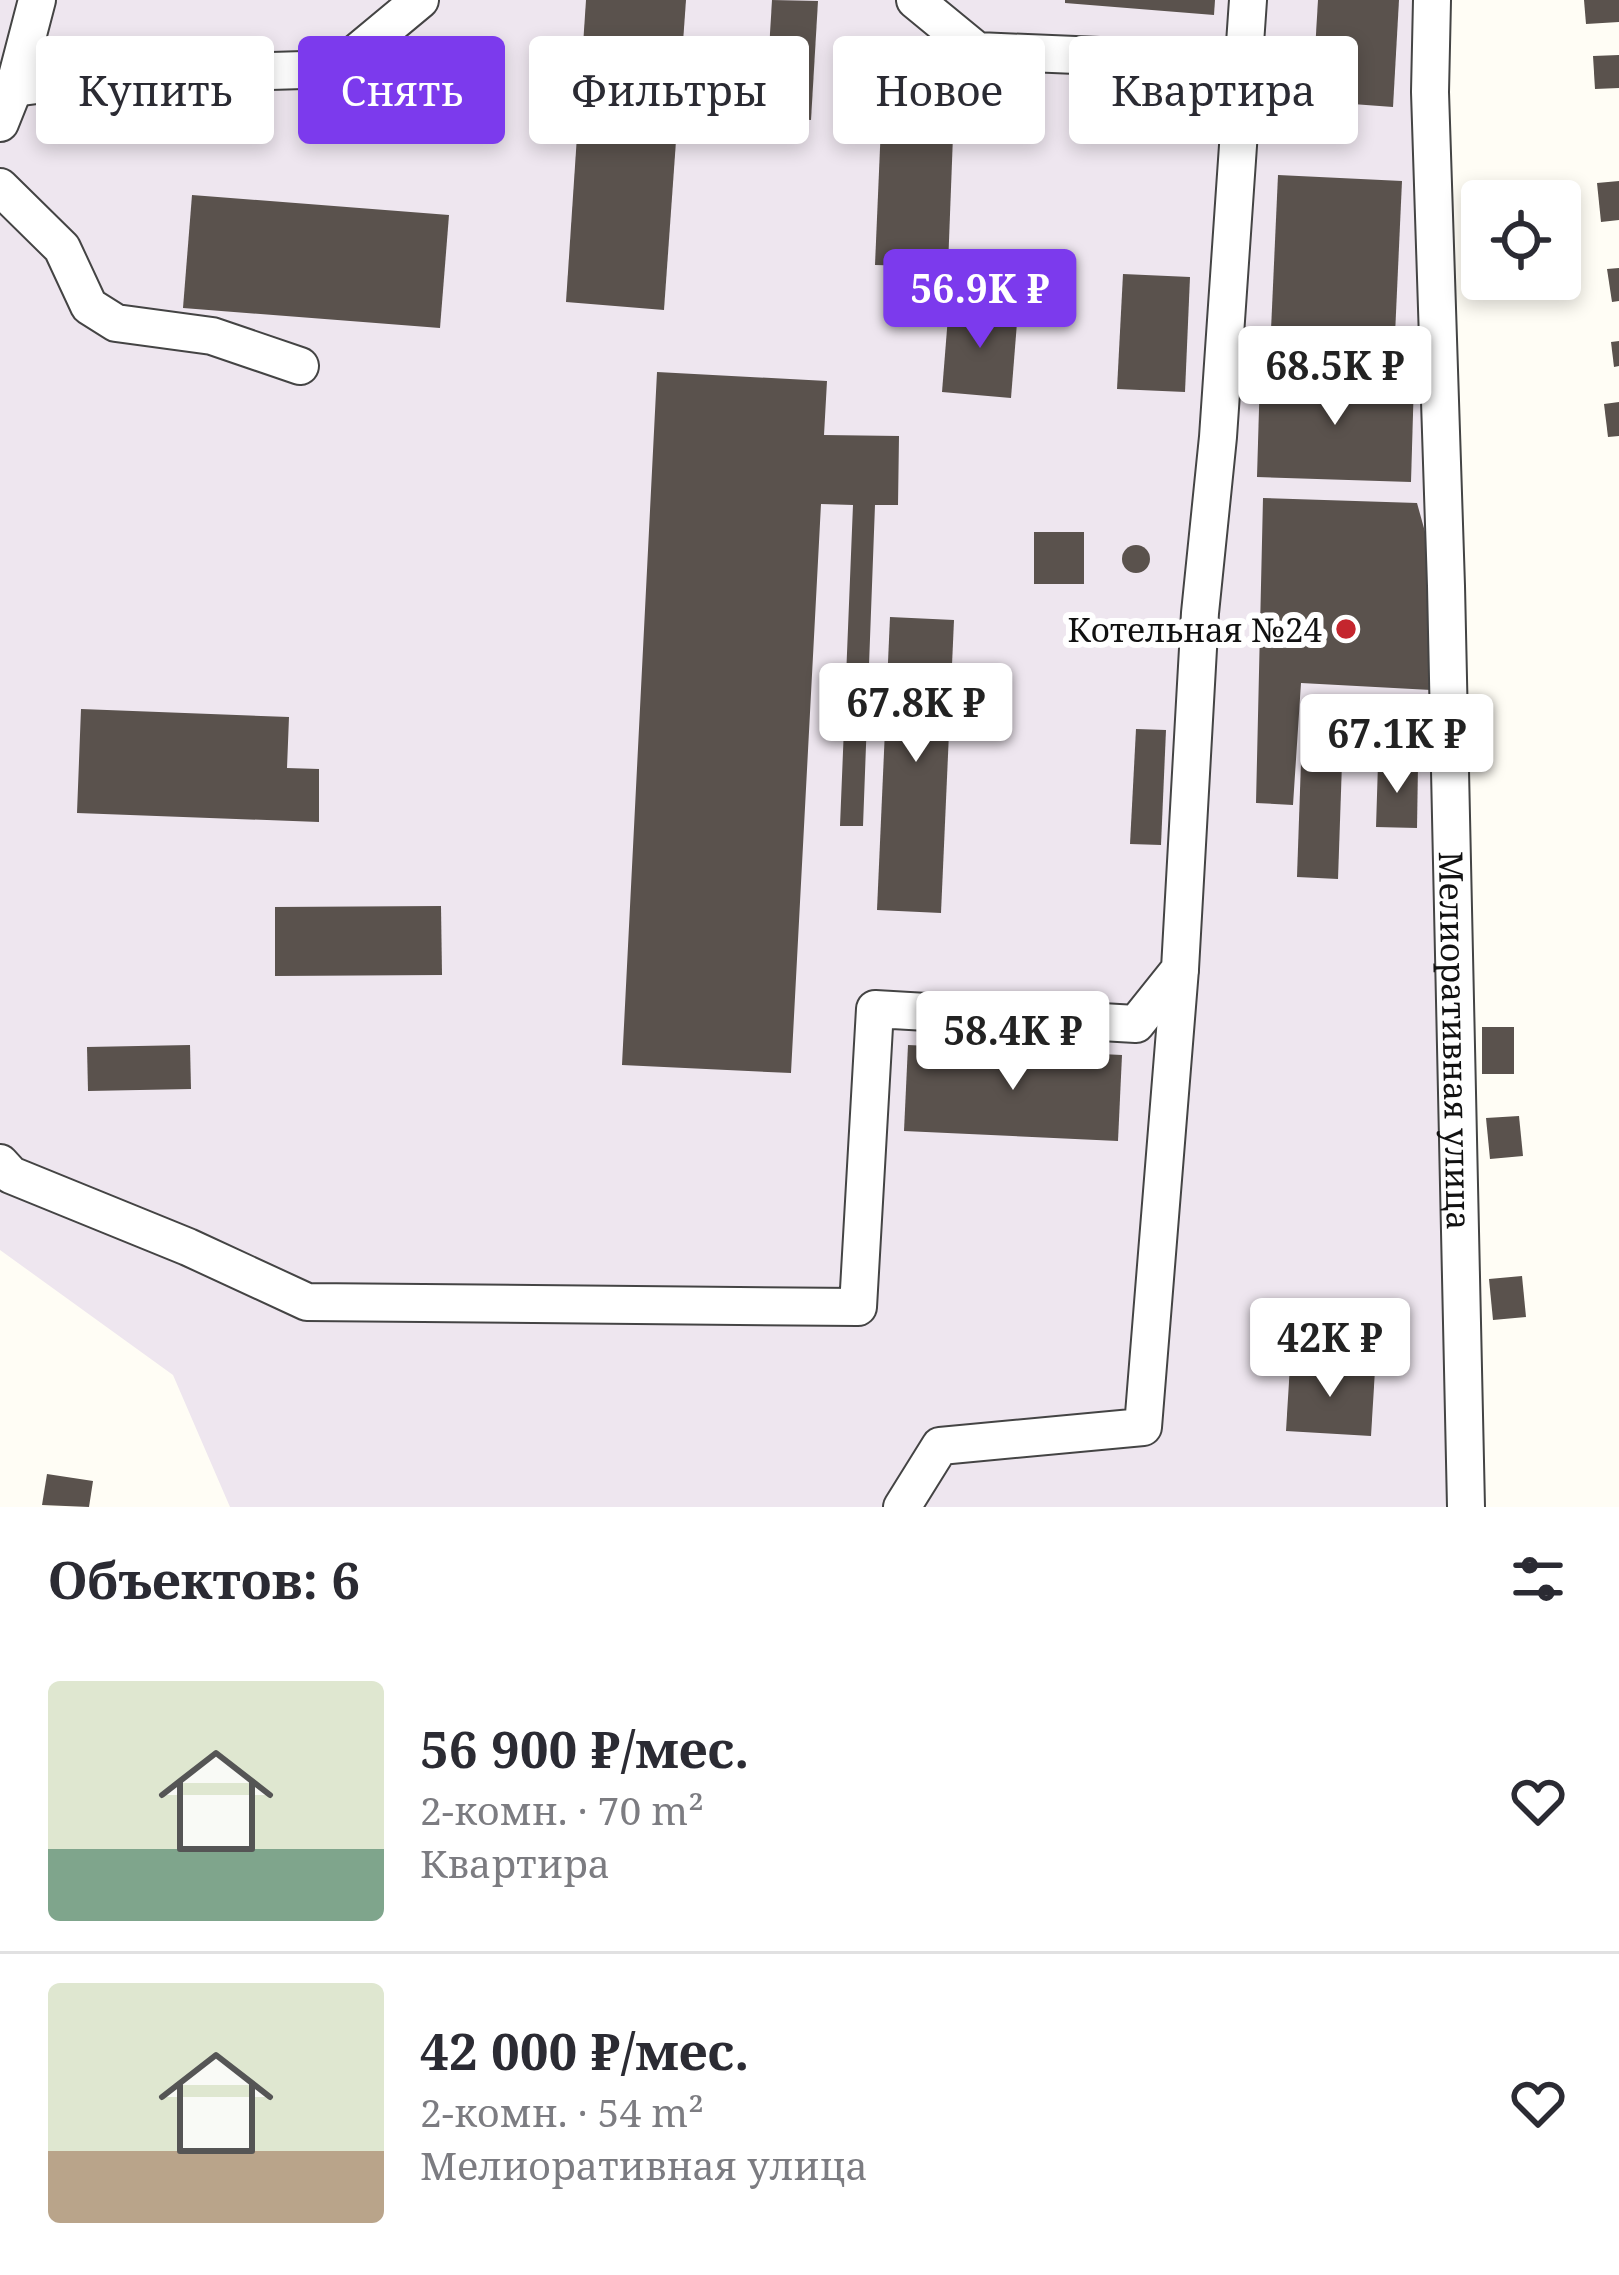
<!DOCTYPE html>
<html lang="ru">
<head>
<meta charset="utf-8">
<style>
	:root { --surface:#fff; --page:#f2f2f3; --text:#2b2b33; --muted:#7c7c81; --line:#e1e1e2; --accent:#7c3aed }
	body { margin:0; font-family:"Noto Serif",serif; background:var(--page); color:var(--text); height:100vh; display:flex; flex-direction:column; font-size:45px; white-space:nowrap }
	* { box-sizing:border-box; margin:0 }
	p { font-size:39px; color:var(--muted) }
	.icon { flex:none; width:66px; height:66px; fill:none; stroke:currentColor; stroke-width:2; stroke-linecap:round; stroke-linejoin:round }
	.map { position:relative; height:1507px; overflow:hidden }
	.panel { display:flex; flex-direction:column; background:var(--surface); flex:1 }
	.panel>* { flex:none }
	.top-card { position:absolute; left:36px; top:36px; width:1548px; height:108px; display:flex; gap:24px }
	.tools { position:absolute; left:1461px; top:180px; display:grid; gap:24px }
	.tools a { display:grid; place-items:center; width:120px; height:120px; border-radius:12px; background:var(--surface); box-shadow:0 6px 18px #0003; font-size:60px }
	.price { position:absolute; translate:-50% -102px; padding:0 27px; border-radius:12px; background:#fff; color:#222; font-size:39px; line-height:78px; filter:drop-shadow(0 3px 6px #0008) }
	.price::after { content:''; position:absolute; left:50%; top:72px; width:36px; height:27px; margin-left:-18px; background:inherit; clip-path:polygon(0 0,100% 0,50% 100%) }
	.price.selected { background:var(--accent); color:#fff }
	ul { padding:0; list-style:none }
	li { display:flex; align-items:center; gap:36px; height:300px; padding:0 48px }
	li+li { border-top:3px solid var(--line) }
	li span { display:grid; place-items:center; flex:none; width:336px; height:240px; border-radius:12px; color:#555 }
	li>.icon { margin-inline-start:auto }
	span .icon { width:144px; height:144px; fill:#fffc; stroke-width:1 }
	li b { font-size:51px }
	h2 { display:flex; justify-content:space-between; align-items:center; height:144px; padding:0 48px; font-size:51px }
	.pill { padding:0 42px; border-radius:12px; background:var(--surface); box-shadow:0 6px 18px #0003; font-size:42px; line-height:108px }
	.pill.selected { background:var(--accent); color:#fff }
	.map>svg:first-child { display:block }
	.industrial { fill:#eee6ef }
	.building { fill:#5a524d }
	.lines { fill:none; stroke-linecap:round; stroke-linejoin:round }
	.minor-casing { stroke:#444; stroke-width:40 }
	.minor { stroke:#fff; stroke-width:36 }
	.poi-dot { fill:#c4262e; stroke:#fff; stroke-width:4.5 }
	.labels { text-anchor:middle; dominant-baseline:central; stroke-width:12; stroke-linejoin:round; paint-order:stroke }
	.poi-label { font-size:33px; fill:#111; stroke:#fff; text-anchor:end }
	.street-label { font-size:33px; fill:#111; stroke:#fff }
</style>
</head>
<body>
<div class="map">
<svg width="1619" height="1507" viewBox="0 0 1619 1507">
	<rect width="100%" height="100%" fill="#fffdf5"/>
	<polygon class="industrial" points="0,0 1423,0 1458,1507 230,1507 173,1375 0,1250"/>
	<g class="building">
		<polygon points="586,0 686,0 664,310 566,302"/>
		<polygon points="772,0 818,1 811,120 765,117"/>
		<polygon points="1065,0 1215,0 1214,15 1065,3"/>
		<polygon points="1318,0 1399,0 1393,107 1312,101"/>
		<polygon points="1584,0 1619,0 1619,22 1586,24"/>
		<polygon points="884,55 956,57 948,267 875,265"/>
		<polygon points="1619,55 1619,88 1595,89 1593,56"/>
		<polygon points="1278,175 1402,181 1395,335 1271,330"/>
		<polygon points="1619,181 1619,220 1601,222 1597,183"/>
		<polygon points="192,195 449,215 440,328 183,308"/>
		<polygon points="1619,268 1619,301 1612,302 1607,269"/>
		<polygon points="1123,274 1190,277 1185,392 1117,389"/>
		<polygon points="949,304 1018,310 1011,398 942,392"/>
		<polygon points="1619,341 1619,366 1614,367 1611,342"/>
		<polygon points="657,372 827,381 824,435 899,436 898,505 875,505 863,826 840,826 853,505 821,504 791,1073 622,1065"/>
		<polygon points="1260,375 1414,380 1411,482 1257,477"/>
		<polygon points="1619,402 1619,436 1608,437 1604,404"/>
		<polygon points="1263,498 1417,503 1437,575 1431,690 1301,683 1293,805 1256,803"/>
		<rect x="1034" y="532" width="50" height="52"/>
		<circle cx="1136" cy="559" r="14"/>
		<polygon points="890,617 954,620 941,913 877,910"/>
		<polygon points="81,709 289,717 287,768 319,769 319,822 77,813"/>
		<polygon points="1136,729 1166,730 1161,845 1130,844"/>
		<polygon points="1302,733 1343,734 1338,879 1297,877"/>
		<polygon points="1378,764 1418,765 1417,828 1376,827"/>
		<polygon points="441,906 442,975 275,976 275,907"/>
		<rect x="1482" y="1027" width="32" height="47"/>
		<polygon points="190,1045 191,1089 88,1091 87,1047"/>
		<polygon points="908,1045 1122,1055 1118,1141 904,1131"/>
		<polygon points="1519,1116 1523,1156 1490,1159 1486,1118"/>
		<polygon points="1522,1276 1526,1317 1493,1320 1489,1279"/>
		<polygon points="1290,1365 1375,1370 1371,1436 1286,1431"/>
		<polygon points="47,1474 93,1481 89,1507 42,1505"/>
	</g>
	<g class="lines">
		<defs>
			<g id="minor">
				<polyline points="915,0 977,51 1244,62"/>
				<path id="s1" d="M1432,0L1430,92L1446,586L1466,1507"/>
				<polyline points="14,88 106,76 337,69 420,0"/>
				<polyline points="0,123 14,88 37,0"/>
				<polyline points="0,187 62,248 89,306 116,323 212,336 300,366"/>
				<polyline points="0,1163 11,1175 188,1247 307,1302 858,1307 875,1009 1136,1024 1180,969 1200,613 1218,437 1248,0"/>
				<polyline points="902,1507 940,1446 1143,1427 1180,969"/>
			</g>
		</defs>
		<use href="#minor" class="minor-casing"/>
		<use href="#minor" class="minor"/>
	</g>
	<circle class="poi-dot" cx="1346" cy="629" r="12"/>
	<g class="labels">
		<g class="poi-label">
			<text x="1322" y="629">Котельная №24</text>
		</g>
		<g class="street-label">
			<text stroke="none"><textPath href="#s1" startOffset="1041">Мелиоративная улица</textPath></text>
		</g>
	</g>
</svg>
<div class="tools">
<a><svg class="icon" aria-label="locate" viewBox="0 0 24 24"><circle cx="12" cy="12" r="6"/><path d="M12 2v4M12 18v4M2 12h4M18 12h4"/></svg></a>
</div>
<b class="price selected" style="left:980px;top:351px">56.9K ₽</b>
<b class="price" style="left:1335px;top:428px">68.5K ₽</b>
<b class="price" style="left:916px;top:765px">67.8K ₽</b>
<b class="price" style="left:1397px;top:796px">67.1K ₽</b>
<b class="price" style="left:1013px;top:1093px">58.4K ₽</b>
<b class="price" style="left:1330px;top:1400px">42K ₽</b>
<div class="top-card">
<a class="pill">Купить</a>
<a class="pill selected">Снять</a>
<a class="pill">Фильтры</a>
<a class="pill">Новое</a>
<a class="pill">Квартира</a>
</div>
</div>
<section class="panel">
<h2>Объектов: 6<svg class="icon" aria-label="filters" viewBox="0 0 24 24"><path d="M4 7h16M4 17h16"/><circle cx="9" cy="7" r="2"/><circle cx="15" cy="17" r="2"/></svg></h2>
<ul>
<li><span style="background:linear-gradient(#dfe7d0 70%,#7fa58c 0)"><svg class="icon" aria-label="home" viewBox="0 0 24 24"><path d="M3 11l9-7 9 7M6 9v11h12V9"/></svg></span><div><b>56 900 ₽/мес.</b><p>2-комн. · 70 m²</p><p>Квартира</p></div><svg class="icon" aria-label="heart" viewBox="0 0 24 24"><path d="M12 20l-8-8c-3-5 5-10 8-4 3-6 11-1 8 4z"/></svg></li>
<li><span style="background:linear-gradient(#dfe7d0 70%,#b9a48a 0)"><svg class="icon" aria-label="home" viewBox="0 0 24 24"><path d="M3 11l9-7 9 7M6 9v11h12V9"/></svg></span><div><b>42 000 ₽/мес.</b><p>2-комн. · 54 m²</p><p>Мелиоративная улица</p></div><svg class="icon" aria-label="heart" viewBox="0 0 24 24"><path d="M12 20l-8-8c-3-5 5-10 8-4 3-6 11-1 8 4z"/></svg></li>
</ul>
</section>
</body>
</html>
